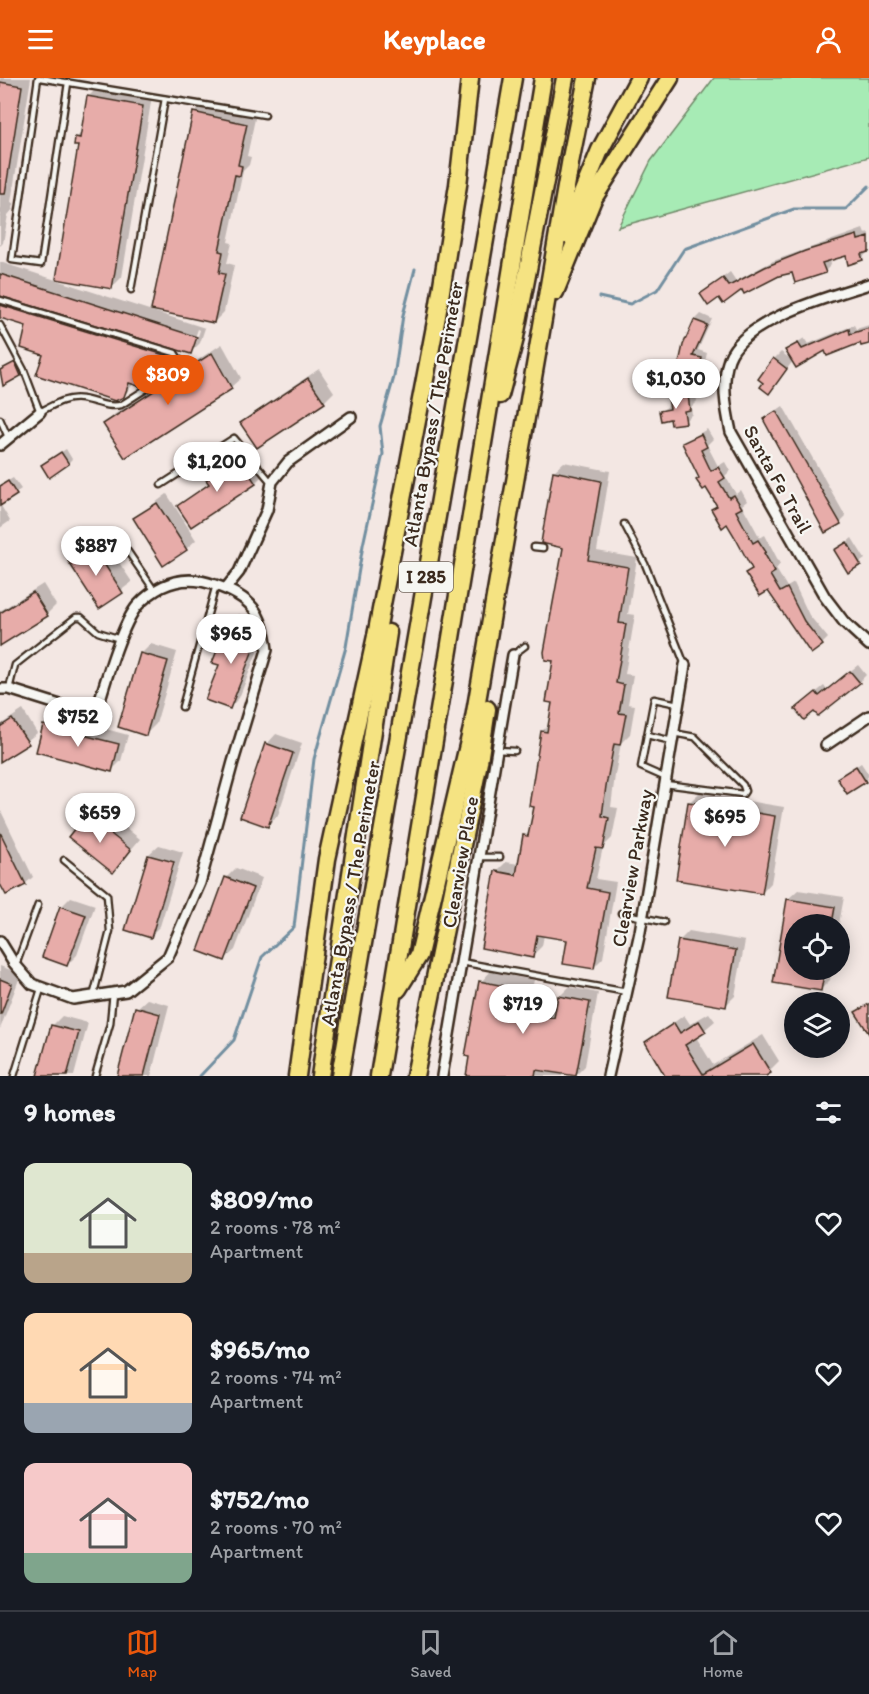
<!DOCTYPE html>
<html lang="en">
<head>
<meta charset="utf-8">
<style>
	:root { --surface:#171b24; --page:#242831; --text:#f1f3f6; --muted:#9ea1a6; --line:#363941; --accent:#ea580c }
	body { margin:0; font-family:Itim,sans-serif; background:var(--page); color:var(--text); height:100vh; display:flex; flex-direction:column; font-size:22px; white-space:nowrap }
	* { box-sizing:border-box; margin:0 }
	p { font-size:20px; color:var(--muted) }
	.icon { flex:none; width:33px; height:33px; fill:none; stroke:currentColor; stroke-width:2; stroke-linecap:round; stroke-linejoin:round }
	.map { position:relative; height:998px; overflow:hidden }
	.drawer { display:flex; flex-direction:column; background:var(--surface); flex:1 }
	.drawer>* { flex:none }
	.buttons { position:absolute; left:784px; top:836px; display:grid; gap:12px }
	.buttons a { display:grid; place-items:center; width:66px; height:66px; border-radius:50%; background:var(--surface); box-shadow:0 3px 15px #0003; font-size:30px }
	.price { position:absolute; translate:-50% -51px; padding:0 14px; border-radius:21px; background:#fff; color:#222; font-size:20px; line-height:39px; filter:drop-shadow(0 2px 3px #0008) }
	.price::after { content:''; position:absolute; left:50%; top:36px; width:18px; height:14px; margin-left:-9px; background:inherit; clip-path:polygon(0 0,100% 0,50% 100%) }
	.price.on { background:var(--accent); color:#fff }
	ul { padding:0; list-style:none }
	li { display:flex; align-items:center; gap:18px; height:150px; padding:0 24px }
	li span { display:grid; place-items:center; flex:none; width:168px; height:120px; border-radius:12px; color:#555 }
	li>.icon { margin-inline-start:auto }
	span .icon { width:72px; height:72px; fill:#fffc; stroke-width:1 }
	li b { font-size:26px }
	h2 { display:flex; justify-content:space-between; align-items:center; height:72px; padding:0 24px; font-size:26px }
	header { display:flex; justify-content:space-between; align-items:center; height:78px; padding:0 24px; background:var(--accent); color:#fff; font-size:27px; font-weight:700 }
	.tab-bar { display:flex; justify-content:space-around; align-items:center; height:84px; border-top:2px solid var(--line); background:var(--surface); font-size:16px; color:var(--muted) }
	.tab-bar a { display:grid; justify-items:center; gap:3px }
	.tab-bar .on { color:var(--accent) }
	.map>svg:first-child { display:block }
	.green { fill:#a7ebb5; stroke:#718a6a; stroke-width:1.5 }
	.shadow { fill:#0003; fill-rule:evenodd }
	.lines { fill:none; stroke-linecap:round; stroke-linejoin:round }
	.stream { stroke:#728fa0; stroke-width:3 }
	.building { fill:#e7aca9; stroke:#3b2a1e; stroke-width:1.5 }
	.service-casing { stroke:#3b2a1e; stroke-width:9 }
	.minor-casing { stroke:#3b2a1e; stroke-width:14 }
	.motorway-casing { stroke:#3b2a1e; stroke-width:21 }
	.service { stroke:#f6f6f2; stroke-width:4.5 }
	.minor { stroke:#f6f6f2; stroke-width:9 }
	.motorway { stroke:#f5e382; stroke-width:16 }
	.labels { text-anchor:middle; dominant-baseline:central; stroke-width:4.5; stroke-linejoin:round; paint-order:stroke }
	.shield { fill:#f6f6f2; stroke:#73675e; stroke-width:1.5 }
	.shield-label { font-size:18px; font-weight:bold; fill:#3b2a1e }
	.street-label { font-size:20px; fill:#3b2a1e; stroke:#f6f6f2 }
</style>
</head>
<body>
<header><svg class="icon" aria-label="menu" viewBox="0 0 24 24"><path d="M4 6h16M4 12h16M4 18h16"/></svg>Keyplace<svg class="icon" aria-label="person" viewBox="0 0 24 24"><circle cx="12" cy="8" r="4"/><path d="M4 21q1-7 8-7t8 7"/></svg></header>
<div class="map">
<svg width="869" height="998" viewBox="0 0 869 998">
	<rect width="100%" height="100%" fill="#f3e7e3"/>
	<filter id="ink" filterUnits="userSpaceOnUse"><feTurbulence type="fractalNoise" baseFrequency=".0167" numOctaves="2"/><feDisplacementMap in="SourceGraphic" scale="12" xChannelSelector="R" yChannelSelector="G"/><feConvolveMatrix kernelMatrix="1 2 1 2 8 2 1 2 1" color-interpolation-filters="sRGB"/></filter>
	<g filter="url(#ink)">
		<polygon class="green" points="714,0 869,0 869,79 618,149 651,83"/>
		<g class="shadow">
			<polygon points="0,0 31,0 11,124 14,125 13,131 8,137 3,165 0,168"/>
			<polygon points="98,9 152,18 122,199 112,209 76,60 82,54 88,19"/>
			<polygon points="204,25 256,36 247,78 251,79 249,87 243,93 228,164 232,165 227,185 234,187 224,234 214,244 194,35"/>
			<polygon points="863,151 865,156 869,155 869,172 862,181 847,176 830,181 831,187 825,193 792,193 745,214 743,210 720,218 702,216 730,194 736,203 773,183"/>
			<path d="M0,184L205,250L200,265L191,274L179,271L176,281L167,290L156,287L153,296L143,306L134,305L124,318L45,276L28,247L0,238ZM198,251L200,252L196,265H193Z"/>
			<polygon points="701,236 712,241 698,272 707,275 704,288 689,305 695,242"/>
			<polygon points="854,247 856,251 869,247 869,264 826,271 787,272 804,260 808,266"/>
			<polygon points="222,266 241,300 231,309 125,378 105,346 115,336"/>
			<polygon points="781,274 793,283 769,314 774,281"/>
			<polygon points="20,281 25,292 4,306 0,293"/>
			<polygon points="319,291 334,314 324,324 257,368 242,345 252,336"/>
			<polygon points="695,311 697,323 691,329 692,336 685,343 661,333 671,326 670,321 677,314"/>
			<polygon points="783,328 846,439 840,445 764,341"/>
			<polygon points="707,351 713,361 707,367 718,388 725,384 730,393 725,398 736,416 741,412 747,423 742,427 760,460 765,457 780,486 776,491 787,509 794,505 809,537 828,560 822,566 768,511 747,496 753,490 728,444 713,431 718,427 684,365"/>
			<polygon points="66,371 72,381 68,385 42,387"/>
			<polygon points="249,371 265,395 255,405 192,447 179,428 210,404 208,402 218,392"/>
			<polygon points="564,384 610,393 597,473 637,480 628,536 635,537 625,596 633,597 628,626 635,627 630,656 621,665 615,697 611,729 618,730 612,760 603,769 596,801 616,804 603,880 593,890 569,861 544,857 542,868 532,878 496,794 506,784 519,786 525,758 531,751 542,653 550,646 554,624 565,469 554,393"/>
			<polygon points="13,400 21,411 0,426 10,443 0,450 0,408"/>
			<polygon points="167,416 196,462 186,471 135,440"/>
			<polygon points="102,459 132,504 99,529 70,483"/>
			<polygon points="852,460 865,481 848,493 836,473"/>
			<polygon points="43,506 56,527 47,536 0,563 0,533"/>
			<polygon points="239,536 267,549 239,620 229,630 229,546"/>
			<polygon points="151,566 177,574 156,646 146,656 141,576"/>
			<polygon points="858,587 866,597 859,604 804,624 824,608 827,612"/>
			<polygon points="23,632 37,655 0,684 0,647"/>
			<polygon points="54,637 128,657 121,683 111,693 38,673 45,647"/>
			<polygon points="276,656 302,665 278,737 268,747 267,666"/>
			<polygon points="861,685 869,697 865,703 839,700"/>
			<polygon points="699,715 784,729 771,805 762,815 689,725"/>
			<polygon points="97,727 140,761 113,793 70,758"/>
			<polygon points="0,731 33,799 25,806 0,803"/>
			<polygon points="159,767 183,774 160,848 150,858 127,851 149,776"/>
			<polygon points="236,790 262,800 235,872 225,881 226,800"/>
			<polygon points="798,812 844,819 839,846 795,846 795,891 832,891 830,902 821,911 775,904 788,821"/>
			<polygon points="71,819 95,827 77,877 67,887 43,878 62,828"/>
			<polygon points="689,853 745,863 735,918 726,927 679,863"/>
			<polygon points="0,888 21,896 0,951"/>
			<polygon points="490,894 534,902 529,924 557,930 559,919 569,909 598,915 585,988 575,998 562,995 562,998 467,998 481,904"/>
			<polygon points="147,921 169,927 151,998 119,998 137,930"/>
			<polygon points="709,935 715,943 696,959 713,987 763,957 779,983 769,993 666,998 647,965 684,937 690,946"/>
			<polygon points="62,938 88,945 74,998 39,998 52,948"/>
		</g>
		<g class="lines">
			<g class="stream">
				<polyline points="599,219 630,226 657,212 684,171 794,131 846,131 869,108"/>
				<polyline points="200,998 234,962 262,879 294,849 314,681 346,569 363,467 383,376 380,348 394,299 403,237 415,191"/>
			</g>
		</g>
		<g class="building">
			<polygon points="0,4 22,8 5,116 0,116"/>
			<polygon points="87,18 143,28 112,211 56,201 78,68 74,68 75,59 80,60"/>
			<polygon points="193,34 247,46 238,87 242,88 240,98 235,97 219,173 223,174 219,195 225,196 214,245 151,232"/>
			<polygon points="857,157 858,162 869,159 869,174 861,176 863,182 848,187 846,178 822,185 826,195 795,205 792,195 779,198 744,216 742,212 723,226 719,220 708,228 700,216 723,200 729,208 765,189 805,173"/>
			<polygon points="0,196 197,259 191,276 0,218"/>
			<polygon points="0,227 171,279 167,292 150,287 144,307 141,309 129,305 124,319 115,323 36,297 43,277 21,270 26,248 0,240"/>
			<polygon points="694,242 707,247 693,278 702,280 698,296 692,295 689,307 675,303 683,267"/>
			<polygon points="869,250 869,266 861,268 860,265 827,278 825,273 796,290 785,272 798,265 802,271 849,251 850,256"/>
			<polygon points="212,275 232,311 125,380 103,346"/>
			<polygon points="773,280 787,291 769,316 760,309 763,305 758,301"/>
			<polygon points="15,284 21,298 3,308 0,292"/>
			<polygon points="308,300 325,325 257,370 240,345"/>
			<polygon points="688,317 690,332 684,333 686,345 671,347 670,341 661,343 659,333 670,331 668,320"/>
			<polygon points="776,333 841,446 825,455 763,341"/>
			<polygon points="701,356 707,369 701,372 711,393 718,389 725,400 719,404 729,420 734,417 742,430 736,433 753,465 758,462 766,474 764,475 775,494 770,497 780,514 787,510 804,543 823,567 811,576 768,513 760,518 745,495 752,491 736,461 727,446 722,450 711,431 717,428 706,410 703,412 696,402 699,400 682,365"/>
			<polygon points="61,374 69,386 49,400 41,387"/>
			<polygon points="239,380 256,406 191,449 177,428 209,406 206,402"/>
			<polygon points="553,393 601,403 588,482 628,489 619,545 626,546 616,605 624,607 619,635 626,636 620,667 614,666 606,708 602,738 609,740 603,771 596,770 587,810 608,814 594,891 563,886 567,862 537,857 533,880 481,870 495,793 516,797 523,757 528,758 534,729 529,728 541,653 547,654 552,625 546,624 553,583 545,582 544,574 563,470 541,465"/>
			<polygon points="8,403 17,417 0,428 0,408"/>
			<polygon points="157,425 187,472 163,488 133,440"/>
			<polygon points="847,464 861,487 848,495 834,472"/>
			<polygon points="92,467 123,515 99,531 68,483"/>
			<polygon points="33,514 48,538 0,568 0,535"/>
			<polygon points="228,545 258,559 230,631 205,622 219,587 212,585"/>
			<polygon points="140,575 168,583 146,658 118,649"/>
			<polygon points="850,593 860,605 818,638 814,634 804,642 795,631 816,614 819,618"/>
			<polygon points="12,641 29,666 0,684 0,649"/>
			<polygon points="43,647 119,666 112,694 36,674"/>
			<polygon points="265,665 293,675 268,749 240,739"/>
			<polygon points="856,688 866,704 847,716 837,700"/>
			<polygon points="688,724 775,738 762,816 676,802"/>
			<polygon points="86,736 131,772 113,795 68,759"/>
			<polygon points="0,754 26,807 6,817 0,806"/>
			<polygon points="148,777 174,784 151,860 125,852"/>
			<polygon points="225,799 253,810 225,883 198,873"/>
			<polygon points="787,821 835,829 832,846 795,846 795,891 825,891 821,913 773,905"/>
			<polygon points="60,828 86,837 67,888 42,879"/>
			<polygon points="678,862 736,872 726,929 668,919"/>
			<polygon points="0,901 12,906 1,936 0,936"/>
			<polygon points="479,903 525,912 520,934 554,940 558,918 590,924 576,998 536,992 535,998 466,998 469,979 465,978"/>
			<polygon points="869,926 869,956 855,934"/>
			<polygon points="135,929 160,936 144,998 117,998"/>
			<polygon points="699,943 706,954 685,967 703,996 753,966 771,995 766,998 665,998 645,964 674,945 680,955"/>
			<polygon points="51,947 79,954 67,998 37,998"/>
		</g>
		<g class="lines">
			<defs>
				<g id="service">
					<polyline points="38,0 12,182 41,186 68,5"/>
					<polyline points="40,0 265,37"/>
					<polyline points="131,212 165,21"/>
					<path d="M0,222L175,275L179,281L177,291L121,327C106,330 96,323 82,321C67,318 53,327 40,334L24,292L0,247"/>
					<polyline points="0,341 8,359"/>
					<polyline points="161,407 234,360 271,404"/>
					<polyline points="624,446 645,486 685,587"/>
					<polyline points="120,462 154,512"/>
					<polyline points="534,469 543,470"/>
					<polyline points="513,577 525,568"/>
					<polyline points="9,611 15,587 76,539 81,539 98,554 120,561"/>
					<polyline points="182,629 216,507"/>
					<polyline points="647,657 672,663"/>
					<polyline points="497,672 515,673"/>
					<polyline points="666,700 641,689 654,621 678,626"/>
					<polyline points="665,706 743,716 745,713 743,707 695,659 673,655"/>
					<polyline points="479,779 500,779"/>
					<polyline points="64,782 107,817 110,853 93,919"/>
					<polyline points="621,835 664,844"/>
					<polyline points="461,884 627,914"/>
					<polyline points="16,887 38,827"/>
					<polyline points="14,998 41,911"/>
					<polyline points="95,998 110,946 113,915"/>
				</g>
				<g id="minor">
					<path d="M869,206C832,218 744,241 729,281C721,304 726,331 731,354L825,519L844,544L869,567"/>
					<polyline points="0,367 40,334"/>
					<polyline points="226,510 239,494 267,432 272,404 288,384 351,339"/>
					<path d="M0,611H9L95,638C103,612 121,546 138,527C160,504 185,496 215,507C251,519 263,534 267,572L233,684L200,805L168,879L126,913L73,921L32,906L13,884L0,863"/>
					<polyline points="826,667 869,638"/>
					<polyline points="442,998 513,577"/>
					<polyline points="608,998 640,854 685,587"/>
				</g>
				<g id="motorway">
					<polyline points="565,157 600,72 639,0"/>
					<polyline points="555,214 593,121 670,0"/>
					<polyline points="500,317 514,264 565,0"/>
					<polyline points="398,911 419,877 473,646 571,80 587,0"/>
					<polyline points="297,998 327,781 376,558 437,238 458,107 470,0"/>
					<polyline points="320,998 388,555"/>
					<polyline points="340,998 513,0"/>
					<polyline points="379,998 543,0"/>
					<polyline points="415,998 479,684 487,631"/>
				</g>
			</defs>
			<use href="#service" class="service-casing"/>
			<use href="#minor" class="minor-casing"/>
			<use href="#motorway" class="motorway-casing"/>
			<use href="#service" class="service"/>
			<use href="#minor" class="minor"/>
			<use href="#motorway" class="motorway"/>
		</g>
	</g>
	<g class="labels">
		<rect class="shield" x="399" y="484" width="54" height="30" rx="4.5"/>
		<g class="shield-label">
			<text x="426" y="499">I 285</text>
		</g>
		<g class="street-label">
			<text transform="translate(433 336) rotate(-80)">Atlanta Bypass / The Perimeter</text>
			<text transform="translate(778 401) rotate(61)">Santa Fe Trail</text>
			<text transform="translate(460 784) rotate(-80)">Clearview Place</text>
			<text transform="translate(632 790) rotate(-80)">Clearview Parkway</text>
			<text transform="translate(350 815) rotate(-80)">Atlanta Bypass / The Perimeter</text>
		</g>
	</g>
</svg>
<div class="buttons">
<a><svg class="icon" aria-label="locate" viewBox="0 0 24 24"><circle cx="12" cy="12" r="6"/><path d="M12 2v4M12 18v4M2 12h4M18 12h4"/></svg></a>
<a><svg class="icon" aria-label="layers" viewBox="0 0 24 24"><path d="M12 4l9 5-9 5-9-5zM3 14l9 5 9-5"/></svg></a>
</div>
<b class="price on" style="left:168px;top:328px">$809</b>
<b class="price" style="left:676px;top:332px">$1,030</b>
<b class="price" style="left:217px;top:415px">$1,200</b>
<b class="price" style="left:96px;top:499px">$887</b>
<b class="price" style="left:231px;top:587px">$965</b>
<b class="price" style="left:78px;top:670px">$752</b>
<b class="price" style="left:100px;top:766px">$659</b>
<b class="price" style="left:725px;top:770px">$695</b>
<b class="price" style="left:523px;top:957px">$719</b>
</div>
<section class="drawer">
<h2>9 homes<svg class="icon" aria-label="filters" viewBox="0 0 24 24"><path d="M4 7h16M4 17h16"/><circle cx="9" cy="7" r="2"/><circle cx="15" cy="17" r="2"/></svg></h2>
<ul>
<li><span style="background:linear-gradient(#dfe7d0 75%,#b9a48a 0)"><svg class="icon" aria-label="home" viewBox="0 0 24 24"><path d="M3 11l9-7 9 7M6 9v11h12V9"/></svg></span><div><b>$809/mo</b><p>2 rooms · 78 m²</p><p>Apartment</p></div><svg class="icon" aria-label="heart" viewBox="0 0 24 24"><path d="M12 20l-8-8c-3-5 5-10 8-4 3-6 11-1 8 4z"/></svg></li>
<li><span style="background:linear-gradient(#ffd9b3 75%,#9aa5b1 0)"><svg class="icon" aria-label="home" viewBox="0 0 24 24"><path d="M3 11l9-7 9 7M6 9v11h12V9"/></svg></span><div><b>$965/mo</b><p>2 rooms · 74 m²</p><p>Apartment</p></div><svg class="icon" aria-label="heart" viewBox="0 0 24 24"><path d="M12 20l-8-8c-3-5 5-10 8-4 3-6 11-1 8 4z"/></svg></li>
<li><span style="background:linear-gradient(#f6c9c9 75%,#7fa58c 0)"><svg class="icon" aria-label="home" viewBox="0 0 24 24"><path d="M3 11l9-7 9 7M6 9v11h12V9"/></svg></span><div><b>$752/mo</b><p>2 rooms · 70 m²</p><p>Apartment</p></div><svg class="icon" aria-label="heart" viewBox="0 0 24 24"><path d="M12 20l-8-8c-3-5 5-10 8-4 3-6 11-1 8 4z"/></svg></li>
</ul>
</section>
<nav class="tab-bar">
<a class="on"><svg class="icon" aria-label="map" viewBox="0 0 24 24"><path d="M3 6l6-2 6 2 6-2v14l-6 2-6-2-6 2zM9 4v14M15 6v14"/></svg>Map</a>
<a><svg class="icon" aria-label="saved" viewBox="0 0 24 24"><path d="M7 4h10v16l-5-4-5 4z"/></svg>Saved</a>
<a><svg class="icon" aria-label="home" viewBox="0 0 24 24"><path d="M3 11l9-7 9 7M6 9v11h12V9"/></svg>Home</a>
</nav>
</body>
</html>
